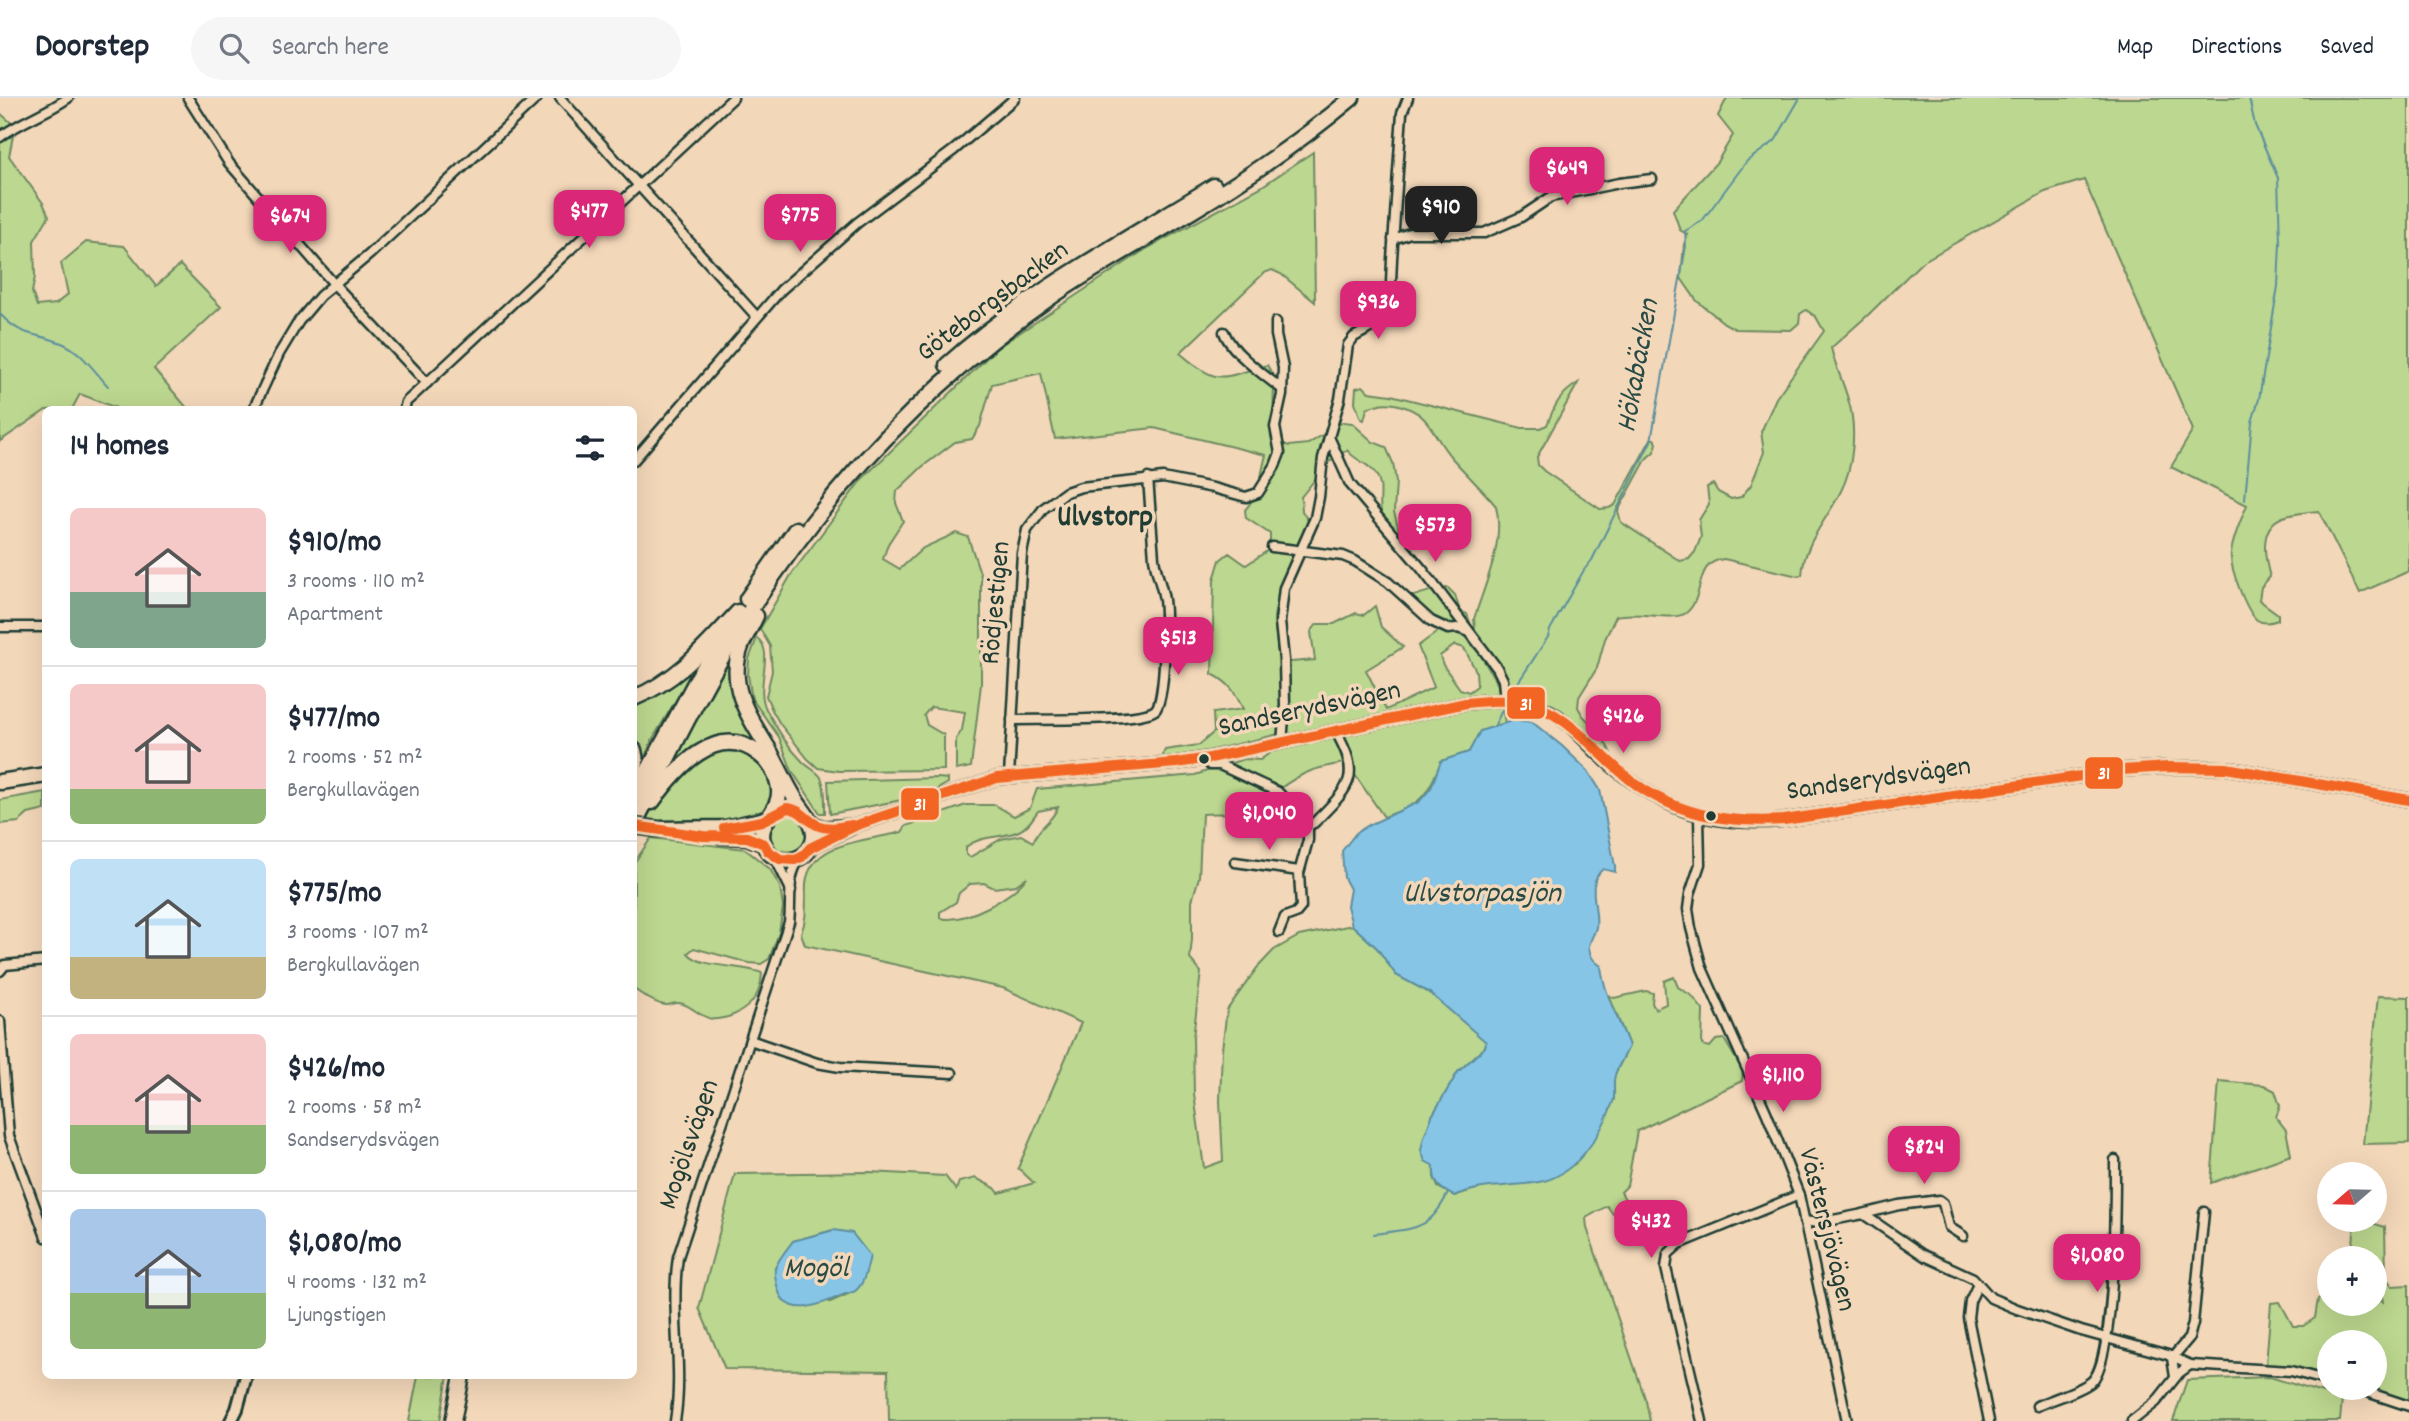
<!DOCTYPE html>
<html lang="en">
<head>
<meta charset="utf-8">
<style>
	:root { --surface:#fff; --page:#f6f6f7; --text:#1f2937; --muted:#747a83; --line:#e0e1e3; --accent:#db2777 }
	body { margin:0; font-family:Dekko,sans-serif; background:var(--page); color:var(--text); height:100vh; display:flex; flex-direction:column; font-size:26px; white-space:nowrap }
	* { box-sizing:border-box; margin:0 }
	p { font-size:23px; color:var(--muted) }
	.icon { flex:none; width:38px; height:38px; fill:none; stroke:currentColor; stroke-width:2; stroke-linecap:round; stroke-linejoin:round }
	.map { position:relative; flex:1; overflow:hidden }
	.side { position:absolute; left:42px; top:308px; width:595px; height:973px; display:flex; flex-direction:column; background:var(--surface); border-radius:10px; box-shadow:0 7px 28px #0002 }
	.side>* { flex:none }
	.needle { width:46px; rotate:250deg }
	.fabs { position:absolute; left:2317px; top:1064px; display:grid; gap:14px }
	.fabs a { display:grid; place-items:center; width:70px; height:70px; border-radius:50%; background:var(--surface); box-shadow:0 7px 28px #0002; font-size:35px }
	.price { position:absolute; translate:-50% -60px; padding:0 16px; border-radius:14px; background:var(--accent); color:#fff; font-size:23px; line-height:46px; filter:drop-shadow(0 2px 4px #0008) }
	.price::after { content:''; position:absolute; left:50%; top:42px; width:21px; height:16px; margin-left:-10px; background:inherit; clip-path:polygon(0 0,100% 0,50% 100%) }
	.price.on { background:#222; color:#fff }
	ul { padding:0; list-style:none }
	li { display:flex; align-items:center; gap:21px; height:175px; padding:0 28px }
	li+li { border-top:2px solid var(--line) }
	li span { display:grid; place-items:center; flex:none; width:196px; height:140px; border-radius:10px; color:#555 }
	li>.icon { margin-inline-start:auto }
	span .icon { width:84px; height:84px; fill:#fffc; stroke-width:1 }
	li b { font-size:30px }
	h2 { display:flex; justify-content:space-between; align-items:center; height:84px; padding:0 28px; font-size:30px }
	header { display:flex; align-items:center; gap:42px; box-sizing:border-box; height:98px; padding:0 35px; background:var(--surface); border-bottom:2px solid var(--line) }
	header strong { font-size:33px }
	nav { display:flex; gap:38px; margin-inline-start:auto; font-size:24px }
	.search { width:490px; height:63px; background:var(--page); display:flex; align-items:center; gap:18px; box-sizing:border-box; padding:0 24px; border-radius:38px; color:var(--muted); font-size:26px }
	.map>svg:first-child { display:block }
	.green { fill:#bcd78f; stroke:#6e8a62; stroke-width:2; fill-rule:evenodd }
	.water { fill:#87c5e7; stroke:#5d8f9f; stroke-width:2 }
	.lines { fill:none; stroke-linecap:round; stroke-linejoin:round }
	.stream { stroke:#5d8f9f; stroke-width:2 }
	.street-casing { stroke:#1f3d34; stroke-width:13 }
	.secondary-casing { stroke:#1f3d34; stroke-width:16 }
	.highway-casing { stroke:#1f3d34; stroke-width:19 }
	.street { stroke:#f3d7b9; stroke-width:8 }
	.secondary { stroke:#f3d7b9; stroke-width:10 }
	.highway { stroke:#f3d7b9; stroke-width:14 }
	.highway-bridge-casing { stroke:#1f3d34; stroke-width:19; stroke-linecap:butt }
	.highway-bridge { stroke:#f3d7b9; stroke-width:14 }
	.bus-1-casing { stroke:#f3d7b9; stroke-width:16 }
	.bus-1 { stroke:#f26522; stroke-width:10 }
	.bus-dot { fill:#1f3d34; stroke:#f3d7b9; stroke-width:2.5 }
	.labels { text-anchor:middle; dominant-baseline:central; stroke-width:7; stroke-linejoin:round; paint-order:stroke }
	.street-label { font-size:28px; fill:#1f3d34; stroke:#f3d7b9 }
	.water-label { font-size:30px; font-style:italic; fill:#294b46; stroke:#f3d7b9 }
	.neighbourhood-label { font-size:30px; font-weight:bold; fill:#1f3d34; stroke:#f3d7b9 }
	.line-badge { stroke:#f3d7b9; stroke-width:2.5 }
	.badge-label { font-size:19px; text-anchor:middle; font-weight:bold; fill:#fff }
</style>
</head>
<body>
<header>
<strong>Doorstep</strong>
<div class="search"><svg class="icon" aria-label="search" viewBox="0 0 24 24"><circle cx="10" cy="10" r="6"/><path d="M15 15l6 6"/></svg>Search here</div>
<nav><a>Map</a><a>Directions</a><a>Saved</a></nav>
</header>
<div class="map">
<svg width="2409" height="1323" viewBox="0 0 2409 1323">
	<rect width="100%" height="100%" fill="#f3d7b9"/>
	<filter id="ink" filterUnits="userSpaceOnUse"><feTurbulence type="fractalNoise" baseFrequency=".0143" numOctaves="2"/><feDisplacementMap in="SourceGraphic" scale="14" xChannelSelector="R" yChannelSelector="G"/><feConvolveMatrix kernelMatrix="1 2 1 2 8 2 1 2 1" color-interpolation-filters="sRGB"/></filter>
	<g filter="url(#ink)">
		<g class="green">
			<path d="M1727,0H2409V473L2360,495L2319,413C2309,414 2297,415 2286,418C2258,426 2264,458 2270,479L2261,489L2259,502L2278,516V522C2270,525 2263,526 2257,522C2246,513 2229,468 2231,455C2233,439 2241,422 2247,407L2171,369L2193,332L2084,82L2045,94L1922,164L1868,217L1831,250C1835,267 1843,284 1848,301C1857,329 1854,369 1840,395C1826,423 1804,445 1802,477L1798,478L1724,461C1693,464 1706,499 1686,515C1674,524 1637,512 1616,518L1605,541L1597,570L1579,599L1578,609L1583,618L1599,633L1612,657L1634,678L1567,618L1552,608L1509,595L1504,581L1476,539L1474,521C1485,486 1505,444 1496,408C1482,391 1466,376 1451,359C1431,336 1432,316 1399,307C1388,304 1377,305 1367,311L1364,322L1361,321L1355,304L1356,290L1363,288L1369,294L1391,297L1522,330H1540L1547,327C1554,308 1560,296 1578,285L1537,359L1538,367L1544,373L1600,411L1609,410L1615,407L1651,341H1654L1657,345L1655,353L1647,360L1618,413L1621,424L1680,463L1689,461L1695,454L1701,439L1699,422L1709,406L1707,389L1713,386L1718,394L1731,401L1741,399L1751,387L1764,354L1761,334L1776,300L1824,233L1816,219L1806,212L1800,216L1799,225L1791,232L1735,231L1724,225L1697,203L1681,180L1684,146L1688,137L1680,132L1673,112L1717,64L1733,37L1718,18Z"/>
			<polygon points="0,15 15,28 9,58 43,105 49,118 34,143 35,179 32,194 37,208 56,206 68,196 61,165 86,144 124,148 156,188 180,167 221,209 154,271 188,311 119,311 80,296 72,311 46,312 0,343"/>
			<path d="M1313,54L1315,204L1281,176L1272,172L1264,175L1180,255C1219,289 1220,280 1267,267L1274,279L1273,341L1289,348L1308,346L1343,324L1352,325L1373,344L1386,349L1393,365L1396,384L1394,414L1400,436L1413,462L1406,460C1398,447 1387,432 1382,418C1377,403 1385,390 1376,376C1368,364 1355,363 1347,352L1328,365L1301,399L1302,413L1309,424L1277,503L1274,519L1279,565L1315,562L1311,534L1317,526H1334L1356,515L1364,517L1375,508L1381,529L1403,549L1366,572L1386,612L1434,589L1418,548L1444,529L1402,500C1418,499 1431,490 1448,490L1455,497L1460,513L1467,516L1470,524L1468,534L1471,547L1479,554L1498,587L1505,625L1480,633L1469,654L1441,663C1426,701 1422,705 1384,719L1355,677L1349,664C1316,670 1305,672 1278,692C1271,697 1265,708 1257,710C1239,717 1220,715 1202,716L1199,779L1192,803V841L1190,861L1201,874L1193,940L1194,996L1204,1070L1223,1063L1220,1003L1222,951L1227,912L1257,870L1274,852L1299,838L1352,827L1377,850L1396,877L1430,895L1487,944L1485,949L1458,974L1432,1018L1434,1079L1438,1089L1454,1098L1485,1088L1526,1085L1575,1066L1592,1044L1614,1001V978L1629,948L1609,897L1614,900L1646,893L1653,895L1652,905L1655,911L1666,906L1664,883L1674,879L1678,889L1692,898L1703,912L1702,947L1710,949L1716,942L1724,941L1743,973L1742,983L1637,1033L1627,1088L1621,1094L1627,1105L1625,1109L1613,1116L1607,1108L1586,1120L1587,1130L1646,1303L1650,1323H889L888,1273L725,1271L699,1210L735,1076L869,1074L945,1078L956,1092L959,1084L976,1080L995,1090L999,1095L1034,1085L1018,1070L1081,925L1003,890L805,847L801,835C808,819 805,804 806,786C810,742 870,743 902,734L906,728L966,707H995L1014,718L1030,710L1037,691L1195,677L1244,661L1260,662L1295,637L1283,635L1212,652L1164,660L1163,656L1165,652L1199,647L1214,634L1213,615L1243,611C1235,594 1229,584 1212,576L1214,482L1220,462L1229,455L1246,467L1270,451V436L1246,420L1245,412C1261,393 1260,379 1266,357L1154,330L1055,341L1041,275L992,286L980,328L972,341L955,344L922,369L897,393L896,405L903,423L888,446L883,461L900,471L923,450L956,435L968,439L981,478V586L971,669L956,672V641L962,632L965,614L931,609L924,617L927,627L944,637V672L839,673L818,670L808,661L780,626L772,612L766,598L772,573L770,548L760,531L791,477L862,381L998,249L1146,151L1261,89ZM1455,547L1464,550L1476,573L1477,588L1469,594L1460,591L1443,567L1440,558ZM1058,709C1050,727 1041,725 1033,744L1021,737L1001,741L970,759L966,756V749C982,736 1002,741 1019,733C1028,729 1033,720 1038,713ZM1027,779C1013,799 965,826 940,820V814L956,804L959,795L970,786L984,785L994,790L1016,787ZM833,1132L855,1193L830,1204L775,1170L793,1143Z"/>
			<path d="M757,540C776,554 754,587 766,611C776,630 788,649 803,664C808,669 816,673 820,678C826,687 825,705 825,715H820L792,673L779,639L752,601L748,577L749,561Z"/>
			<polygon points="735,552 764,653 723,640 660,685"/>
			<polygon points="696,569 652,642 643,664 634,639 634,605 681,582"/>
			<polygon points="738,651 762,665 774,689 770,710 755,722 726,726 644,723 668,688 710,652"/>
			<polygon points="938,680 948,681 948,685 927,697 830,716 828,683"/>
			<polygon points="45,694 45,712 28,716 19,724 0,726 0,702"/>
			<path d="M784,714H793L801,719L809,739C798,757 798,756 778,755L766,741L776,717Z"/>
			<path d="M651,740L745,751L770,771L780,789L783,809L779,835L769,861L761,866L749,865L694,850L688,855C701,871 742,866 762,875C761,899 749,912 728,919C723,920 717,922 712,921C700,919 693,909 683,906C677,903 674,906 668,907C658,908 641,896 634,891V765Z"/>
			<polygon points="2378,898 2409,899 2409,1045 2363,1046"/>
			<polygon points="2219,983 2264,987 2275,993 2280,1008 2276,1019 2286,1032 2291,1057 2211,1085"/>
			<polygon points="2355,1122 2362,1122 2385,1129 2386,1179 2392,1188 2409,1187 2409,1303 2362,1290 2375,1290 2375,1244 2329,1244 2329,1281 2266,1267 2271,1205 2280,1204 2293,1228 2303,1228 2315,1220 2318,1201 2329,1197 2329,1206 2375,1206 2375,1201 2383,1204 2379,1175 2375,1171 2375,1160 2352,1160"/>
			<polygon points="418,1278 448,1278 440,1323 409,1323"/>
			<polygon points="2270,1279 2342,1301 2340,1323 2173,1323 2187,1282"/>
		</g>
		<g class="water">
			<path d="M1515,622L1532,624L1562,648L1588,673L1600,692L1615,768V774L1603,771C1585,786 1599,809 1596,829C1595,836 1589,842 1589,850C1590,859 1594,863 1601,868C1604,896 1619,921 1629,948C1625,958 1618,967 1615,977C1612,986 1616,996 1613,1004C1602,1035 1578,1074 1544,1083C1514,1090 1484,1085 1454,1098C1439,1090 1433,1086 1434,1068L1425,1063L1421,1052L1424,1039L1432,1018L1458,974L1485,949L1486,944L1430,895L1396,877L1377,850L1352,827L1347,808L1350,791L1344,780L1342,753L1356,735L1369,727L1419,704L1431,690L1441,663L1469,654L1480,633Z"/>
			<path d="M834,1132L852,1135L870,1158C867,1169 865,1186 855,1193C852,1195 848,1195 845,1196C823,1206 784,1224 777,1187C776,1182 774,1176 775,1171C778,1161 787,1151 793,1143Z"/>
		</g>
		<g class="lines">
			<g class="stream">
				<path d="M0,216C23,241 37,234 64,246C82,254 95,274 108,288"/>
				<polyline points="2245,401 2252,324 2259,301 2278,188 2280,145 2278,80 2255,27 2249,0"/>
				<polyline points="1510,597 1548,539 1550,532 1584,472 1592,462 1651,343 1686,148 1685,133 1702,123 1747,63 1775,43 1800,0"/>
				<polyline points="1494,629 1504,608"/>
				<path d="M1374,1136C1414,1130 1429,1134 1448,1095"/>
			</g>
			<defs>
				<g id="street">
					<polyline points="188,0 229,65 334,186 427,285"/>
					<polyline points="560,0 757,219"/>
					<path d="M0,39C21,23 47,15 68,0"/>
					<polyline points="1393,141 1410,135 1484,135 1521,119 1551,99 1619,85 1652,81"/>
					<path d="M1224,234C1231,254 1265,278 1282,291"/>
					<polyline points="253,312 279,256 299,223 320,198 370,156 537,0"/>
					<polyline points="404,312 406,304 416,295 733,0"/>
					<polyline points="1329,339 1350,386 1422,471 1497,570 1503,582 1505,602"/>
					<polyline points="634,362 781,192 857,125 954,52 1015,0"/>
					<polyline points="1272,449 1343,458 1355,463 1388,484 1431,523 1448,531 1457,530 1467,533"/>
					<polyline points="0,529 46,529"/>
					<path d="M1012,622C1036,621 1140,624 1155,612C1166,603 1166,518 1164,502C1162,488 1156,475 1154,460C1152,434 1150,407 1148,380"/>
					<polyline points="1282,645 1285,607 1284,562 1280,524 1284,490 1315,420 1319,399 1323,360 1340,301 1348,247 1354,239 1381,224 1390,208 1392,161 1402,15 1408,0"/>
					<polyline points="1210,660 1210,667 1220,667 1278,694 1308,728 1308,742 1299,775 1301,809 1296,815 1285,819 1279,834"/>
					<polyline points="1009,678 1022,455 1027,432 1044,410 1066,394 1081,389 1163,380 1213,390 1246,399 1258,395 1275,368 1280,355 1275,329 1282,297 1283,270 1276,237 1276,224"/>
					<polyline points="1699,718 1700,766 1690,796 1688,811 1691,830 1702,870 1767,1016 1799,1097 1847,1323"/>
					<path d="M1308,728L1314,725C1348,690 1363,681 1336,634"/>
					<polyline points="775,760 791,792"/>
					<polyline points="1235,764 1299,773"/>
					<polyline points="0,873 5,867 46,863"/>
					<polyline points="0,923 9,1038 46,1139"/>
					<polyline points="750,942 817,965 840,969 952,975"/>
					<polyline points="1863,1116 1899,1107 1939,1102 1943,1105 1949,1129 1963,1138"/>
					<polyline points="1804,1123 1818,1125 1863,1116 1923,1157 1973,1180 1991,1200 2017,1211 2081,1233 2168,1257 2190,1267 2291,1273 2329,1283"/>
					<polyline points="1978,1186 1970,1203 1968,1220 1989,1323"/>
					<polyline points="2175,1279 2172,1260 2189,1240 2193,1225 2204,1114"/>
					<polyline points="2355,1290 2409,1308"/>
					<path d="M2037,1308C2052,1301 2078,1294 2091,1284C2116,1264 2115,1098 2115,1062"/>
					<path d="M675,1323C684,1269 670,1214 678,1159L789,824C792,804 786,778 800,761"/>
					<polyline points="1702,1323 1666,1170 1668,1156 1679,1146 1799,1097"/>
					<polyline points="2132,1323 2156,1304 2179,1275 2190,1267"/>
				</g>
				<g id="secondary">
					<path d="M810,723L824,729L857,727L997,680L1176,665L1210,660L1466,605C1489,603 1513,600 1535,607C1561,615 1580,637 1599,656C1654,708 1707,730 1784,722L2122,672L2168,669L2226,670L2409,702"/>
					<polyline points="810,750 852,730"/>
					<polyline points="231,1323 237,1311 246,1278"/>
				</g>
				<g id="highway">
					<path d="M947,267C1027,195 1123,144 1214,88"/>
					<polyline points="747,501 796,431"/>
					<path d="M634,600C678,582 706,548 738,514"/>
					<polyline points="634,652 636,663 634,685"/>
					<polyline points="0,684 46,677"/>
					<polyline points="634,699 697,581 731,527"/>
					<path d="M652,704C675,672 717,622 759,656C770,664 778,678 779,692C781,713 755,725 764,746C773,771 811,766 814,739C815,724 803,714 796,702C785,685 778,667 768,650C748,618 726,585 742,546C746,537 752,527 756,518"/>
					<path d="M634,727C671,653 708,578 753,508C831,387 930,284 1048,201C1094,169 1144,142 1192,113C1249,79 1302,42 1352,0"/>
					<polyline points="657,731 725,730 766,721"/>
					<polyline points="721,738 747,739 764,746"/>
					<polyline points="453,1323 462,1278"/>
				</g>
			</defs>
			<use href="#street" class="street-casing"/>
			<use href="#secondary" class="secondary-casing"/>
			<use href="#highway" class="highway-casing"/>
			<use href="#street" class="street"/>
			<use href="#secondary" class="secondary"/>
			<use href="#highway" class="highway"/>
			<defs>
				<polyline id="highway-bridge" points="634,728 657,731"/>
			</defs>
			<use href="#highway-bridge" class="highway-bridge-casing"/>
			<use href="#highway-bridge" class="highway-bridge"/>
			<defs>
				<g id="bus-1">
					<path d="M634,728L703,738L747,739L764,746L768,753L780,761L795,762L802,759L810,750L857,727L997,680L1176,665L1210,660L1466,605C1485,603 1506,601 1525,605C1571,614 1602,664 1640,689C1685,719 1732,725 1784,722L2122,672L2168,669L2226,670L2409,702"/>
					<path d="M724,730L762,723L787,710C801,711 805,721 817,727C828,732 841,729 852,727"/>
				</g>
			</defs>
			<use href="#bus-1" class="bus-1-casing"/>
			<use href="#bus-1" class="bus-1"/>
		</g>
	</g>
	<g class="bus-dot">
		<circle cx="1204" cy="661" r="6"/>
		<circle cx="1711" cy="718" r="6"/>
	</g>
	<g class="labels">
		<g class="street-label">
			<text transform="translate(994 205) rotate(-37)">Göteborgsbacken</text>
			<text transform="translate(998 505) rotate(-85)">Rödjestigen</text>
			<text transform="translate(1310 613) rotate(-12)">Sandserydsvägen</text>
			<text transform="translate(1879 683) rotate(-8)">Sandserydsvägen</text>
			<text transform="translate(691 1047) rotate(-71)">Mogölsvägen</text>
			<text transform="translate(1825 1132) rotate(76)">Västersjövägen</text>
		</g>
		<g class="water-label">
			<text transform="translate(1640 268) rotate(-80)">Hökabäcken</text>
			<text x="1482" y="797">Ulvstorpasjön</text>
			<text x="816" y="1172">Mogöl</text>
		</g>
		<g class="neighbourhood-label">
			<text x="1105" y="421">Ulvstorp</text>
		</g>
	</g>
	<g class="line-badge">
		<rect x="1506" y="588" width="40" height="34" rx="7" fill="#f26522"/>
		<rect x="2084" y="658" width="40" height="34" rx="7" fill="#f26522"/>
		<rect x="900" y="689" width="40" height="34" rx="7" fill="#f26522"/>
	</g>
	<g class="badge-label">
		<text x="1526" y="612">31</text>
		<text x="2104" y="681">31</text>
		<text x="920" y="712">31</text>
	</g>
</svg>
<div class="fabs">
<a><svg class="needle" viewBox="-14 -14 28 28"><path d="M0-13l5 13h-10z" fill="#e53935"/><path d="M0 13l5-13h-10z" fill="#747a83"/></svg></a>
<a>+</a>
<a>−</a>
</div>
<b class="price" style="left:1567px;top:109px">$649</b>
<b class="price on" style="left:1441px;top:148px">$910</b>
<b class="price" style="left:589px;top:152px">$477</b>
<b class="price" style="left:800px;top:156px">$775</b>
<b class="price" style="left:290px;top:157px">$674</b>
<b class="price" style="left:1378px;top:243px">$936</b>
<b class="price" style="left:1435px;top:466px">$573</b>
<b class="price" style="left:1178px;top:579px">$513</b>
<b class="price" style="left:1623px;top:657px">$426</b>
<b class="price" style="left:1269px;top:754px">$1,040</b>
<b class="price" style="left:1783px;top:1016px">$1,110</b>
<b class="price" style="left:1924px;top:1088px">$824</b>
<b class="price" style="left:1651px;top:1162px">$432</b>
<b class="price" style="left:2097px;top:1196px">$1,080</b>
<section class="side">
<h2>14 homes<svg class="icon" aria-label="filters" viewBox="0 0 24 24"><path d="M4 7h16M4 17h16"/><circle cx="9" cy="7" r="2"/><circle cx="15" cy="17" r="2"/></svg></h2>
<ul>
<li><span style="background:linear-gradient(#f6c9c9 60%,#7fa58c 0)"><svg class="icon" aria-label="home" viewBox="0 0 24 24"><path d="M3 11l9-7 9 7M6 9v11h12V9"/></svg></span><div><b>$910/mo</b><p>3 rooms · 110 m²</p><p>Apartment</p></div></li>
<li><span style="background:linear-gradient(#f6c9c9 75%,#8fb573 0)"><svg class="icon" aria-label="home" viewBox="0 0 24 24"><path d="M3 11l9-7 9 7M6 9v11h12V9"/></svg></span><div><b>$477/mo</b><p>2 rooms · 52 m²</p><p>Bergkullavägen</p></div></li>
<li><span style="background:linear-gradient(#bfe0f5 70%,#c2b280 0)"><svg class="icon" aria-label="home" viewBox="0 0 24 24"><path d="M3 11l9-7 9 7M6 9v11h12V9"/></svg></span><div><b>$775/mo</b><p>3 rooms · 107 m²</p><p>Bergkullavägen</p></div></li>
<li><span style="background:linear-gradient(#f6c9c9 65%,#8fb573 0)"><svg class="icon" aria-label="home" viewBox="0 0 24 24"><path d="M3 11l9-7 9 7M6 9v11h12V9"/></svg></span><div><b>$426/mo</b><p>2 rooms · 58 m²</p><p>Sandserydsvägen</p></div></li>
<li><span style="background:linear-gradient(#a9c7e8 60%,#8fb573 0)"><svg class="icon" aria-label="home" viewBox="0 0 24 24"><path d="M3 11l9-7 9 7M6 9v11h12V9"/></svg></span><div><b>$1,080/mo</b><p>4 rooms · 132 m²</p><p>Ljungstigen</p></div></li>
</ul>
</section>
</div>
</body>
</html>
